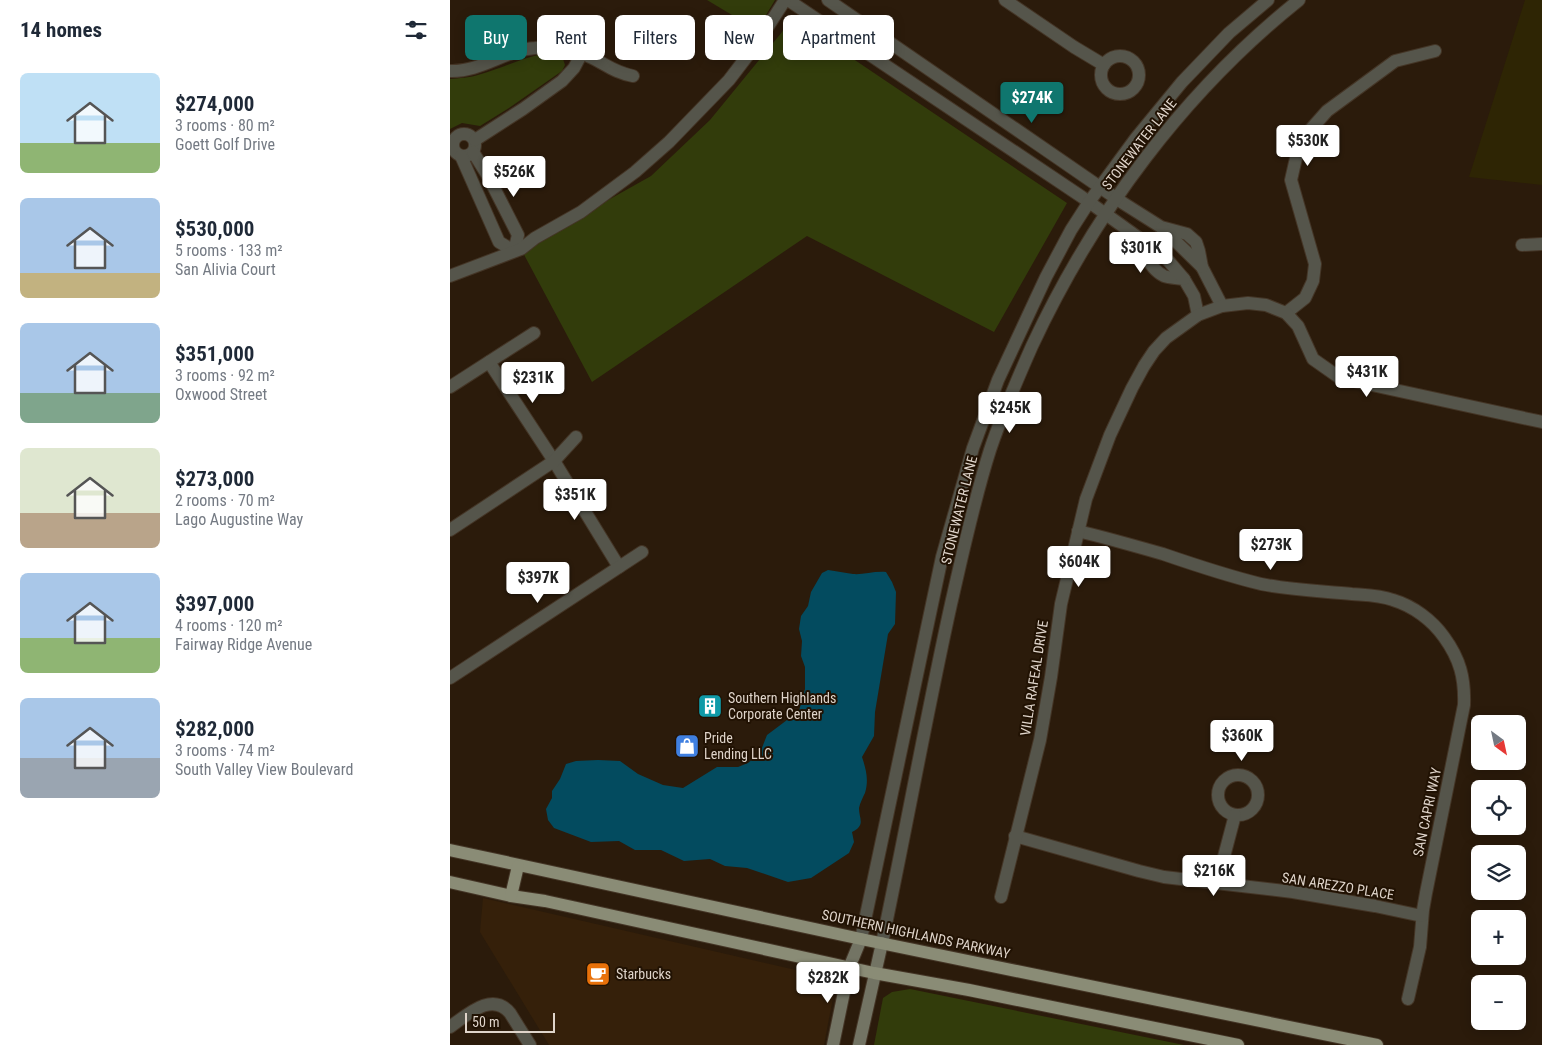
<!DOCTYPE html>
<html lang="en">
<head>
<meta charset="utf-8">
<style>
	:root { --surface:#fff; --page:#f6f6f7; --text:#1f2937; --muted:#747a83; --accent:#0f766e }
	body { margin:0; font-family:"Roboto Condensed",sans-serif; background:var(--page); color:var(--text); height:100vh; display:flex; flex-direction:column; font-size:19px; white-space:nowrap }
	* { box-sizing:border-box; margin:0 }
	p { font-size:16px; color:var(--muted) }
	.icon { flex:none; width:28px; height:28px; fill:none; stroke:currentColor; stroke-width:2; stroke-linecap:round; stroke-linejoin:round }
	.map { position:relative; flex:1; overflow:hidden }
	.panel { display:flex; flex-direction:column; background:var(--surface); width:450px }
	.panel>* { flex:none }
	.banner { position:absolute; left:15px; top:15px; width:475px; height:45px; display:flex; gap:10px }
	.needle { width:32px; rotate:147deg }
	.tools { position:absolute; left:1021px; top:715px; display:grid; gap:10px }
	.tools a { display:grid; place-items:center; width:55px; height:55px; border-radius:8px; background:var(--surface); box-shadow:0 2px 12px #0003; font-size:25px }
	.scale { position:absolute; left:15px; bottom:12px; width:90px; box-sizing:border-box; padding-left:5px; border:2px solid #dfd4ca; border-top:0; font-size:14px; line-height:18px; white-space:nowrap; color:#dfd4ca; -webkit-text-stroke:4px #211203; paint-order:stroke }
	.price { position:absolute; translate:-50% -42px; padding:0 11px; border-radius:5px; background:#fff; color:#222; font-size:16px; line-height:32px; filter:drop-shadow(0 1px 2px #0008) }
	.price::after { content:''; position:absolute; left:50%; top:30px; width:15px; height:11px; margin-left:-8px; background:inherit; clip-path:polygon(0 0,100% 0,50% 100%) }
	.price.on { background:var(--accent); color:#fff }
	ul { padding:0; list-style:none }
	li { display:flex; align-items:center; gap:15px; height:125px; padding:0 20px }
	li span { display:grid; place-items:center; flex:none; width:140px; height:100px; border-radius:8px; color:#555 }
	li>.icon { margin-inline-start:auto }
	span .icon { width:60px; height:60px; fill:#fffc; stroke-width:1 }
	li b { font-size:21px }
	h2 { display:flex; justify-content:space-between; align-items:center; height:60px; padding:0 20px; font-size:21px }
	.chip { padding:0 18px; border-radius:8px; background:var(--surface); box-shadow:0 2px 12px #0003; font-size:18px; line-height:45px }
	.chip.on { background:var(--accent); color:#fff }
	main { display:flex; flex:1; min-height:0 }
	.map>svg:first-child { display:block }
	.built { fill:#35200a }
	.green { fill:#323c0b }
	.sand { fill:#2e2504 }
	.water { fill:#034b5f }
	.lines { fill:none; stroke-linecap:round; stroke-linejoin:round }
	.minor-casing { stroke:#443526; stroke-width:14 }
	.secondary-casing { stroke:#443526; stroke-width:14 }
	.primary-casing { stroke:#443526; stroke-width:14 }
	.minor { stroke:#55554b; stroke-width:12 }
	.secondary { stroke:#737464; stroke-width:12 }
	.primary { stroke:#8a8c76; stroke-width:12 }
	.labels { text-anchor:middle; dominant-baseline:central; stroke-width:4; stroke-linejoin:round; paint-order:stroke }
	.street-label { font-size:14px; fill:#dfd4ca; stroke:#211203 }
	.poi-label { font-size:14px; fill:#dfd4ca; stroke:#211203; text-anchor:start }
</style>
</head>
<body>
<main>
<section class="panel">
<h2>14 homes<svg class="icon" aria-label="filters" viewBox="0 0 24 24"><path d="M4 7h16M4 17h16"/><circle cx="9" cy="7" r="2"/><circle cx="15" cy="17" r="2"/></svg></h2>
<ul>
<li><span style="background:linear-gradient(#bfe0f5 70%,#8fb573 0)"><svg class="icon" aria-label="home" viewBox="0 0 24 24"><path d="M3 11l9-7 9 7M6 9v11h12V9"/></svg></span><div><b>$274,000</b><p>3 rooms · 80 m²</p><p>Goett Golf Drive</p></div></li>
<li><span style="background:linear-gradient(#a9c7e8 75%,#c2b280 0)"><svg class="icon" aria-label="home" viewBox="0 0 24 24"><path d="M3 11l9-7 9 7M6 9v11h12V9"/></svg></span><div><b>$530,000</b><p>5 rooms · 133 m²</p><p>San Alivia Court</p></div></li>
<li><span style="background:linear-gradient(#a9c7e8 70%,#7fa58c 0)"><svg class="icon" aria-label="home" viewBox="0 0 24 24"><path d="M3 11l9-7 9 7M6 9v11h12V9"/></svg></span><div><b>$351,000</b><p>3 rooms · 92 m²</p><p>Oxwood Street</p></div></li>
<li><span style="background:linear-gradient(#dfe7d0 65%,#b9a48a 0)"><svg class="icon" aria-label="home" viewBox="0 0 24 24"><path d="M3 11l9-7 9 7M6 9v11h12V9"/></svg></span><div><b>$273,000</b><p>2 rooms · 70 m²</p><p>Lago Augustine Way</p></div></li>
<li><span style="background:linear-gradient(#a9c7e8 65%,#8fb573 0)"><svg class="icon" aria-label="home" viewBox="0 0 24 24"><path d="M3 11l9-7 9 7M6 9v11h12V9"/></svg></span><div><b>$397,000</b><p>4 rooms · 120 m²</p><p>Fairway Ridge Avenue</p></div></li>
<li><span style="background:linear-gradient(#a9c7e8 60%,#9aa5b1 0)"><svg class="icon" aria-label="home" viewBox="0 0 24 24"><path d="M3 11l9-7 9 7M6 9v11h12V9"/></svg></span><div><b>$282,000</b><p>3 rooms · 74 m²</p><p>South Valley View Boulevard</p></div></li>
</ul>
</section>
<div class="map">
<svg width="1092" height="1045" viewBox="0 0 1092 1045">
	<rect width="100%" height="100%" fill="#2b1b0b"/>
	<polygon class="built" points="33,898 372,976 380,981 384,992 374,1045 99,1045 30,932"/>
	<g class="green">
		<polygon points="257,0 325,0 307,30"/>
		<polygon points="341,17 617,203 544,332 357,236 142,382 71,249 201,176 260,120 332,32"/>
		<path d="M92,54L108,55L113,59L115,65L112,71L59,108L30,126L12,123L0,129V79C9,78 19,78 28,75C50,69 69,59 92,54Z"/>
		<polygon points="460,989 734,1045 424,1045 433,998 442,992"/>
	</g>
	<polygon class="sand" points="1075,0 1092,0 1092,185 1019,177"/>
	<path class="water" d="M378,570C387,571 394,573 403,574C412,575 424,571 436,572L442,582L446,592L445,624L438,634L425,712L424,736L412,757C416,769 419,780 415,793C413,797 410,803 409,808C409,819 416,825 402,832L404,842L399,853L361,878L338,882L297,868L275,866L260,859L234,861L211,850H185L169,841L141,842L104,828L98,820L96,809L102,798V791L110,779L116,764L126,761L148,760L170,761L188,774L213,785L233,788L267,767H288L298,763L310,753L317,735L349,711L355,689V667L351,656L352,641L349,629L351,616L358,606L361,592L372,573Z"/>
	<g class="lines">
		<defs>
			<g id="minor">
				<path d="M338,0L632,197L689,238C693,252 700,269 714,276C719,278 728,278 734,279L744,296L748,315"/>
				<polyline points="378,0 673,203 711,227 737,234 746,242 749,251 752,267 772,306"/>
				<polyline points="555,0 624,47 654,65"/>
				<circle cx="670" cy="75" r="19"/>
				<path d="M0,71C31,72 55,50 85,48C103,46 122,48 138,56C156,64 163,72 183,76"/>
				<circle cx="14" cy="145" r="11"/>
				<polyline points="25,140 73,109 112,81 124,68 132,53"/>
				<polyline points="11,156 49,242 64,251 68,235 38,176 23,152"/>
				<polyline points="712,228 752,267"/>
				<polyline points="689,238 710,251 734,279"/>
				<polyline points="1072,245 1092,244"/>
				<polyline points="0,276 71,249 85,238 131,212 185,172 219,142 279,80 308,42 335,0"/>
				<polyline points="836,313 855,298 863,281 865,264 841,180 846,158 854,137 877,111 945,61 985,51"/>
				<polyline points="39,362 104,461 169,567"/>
				<polyline points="0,387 84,333"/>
				<polyline points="0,530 104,461 126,437"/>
				<path d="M628,531C657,538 685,546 713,554C745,565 778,576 811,584C840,590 872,591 902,594C915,595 930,595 943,600C963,606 982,620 994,637C1010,659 1015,678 1014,705L976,893L973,910L970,947L958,999"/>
				<polyline points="0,678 192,552"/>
				<circle cx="788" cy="795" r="20"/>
				<polyline points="565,836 689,871 714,877 843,892 925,906 972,916"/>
				<polyline points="767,883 785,815"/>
				<polyline points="551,897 590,740 601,677 611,604 636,499 660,435 682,388 694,366 704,351 716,338 748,315 772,306 798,303 816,305 836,313 848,326 863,359 890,378 1092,422"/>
				<polyline points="411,939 492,557 523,448 548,380 596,277 621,230 639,202 686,138 732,82 779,33 818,0"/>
				<path d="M432,943C456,830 476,717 501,604C513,552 524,500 540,450C552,414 567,380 582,346C644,213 734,92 849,0"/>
				<path d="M0,1027C17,1015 42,991 60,1013L80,1045"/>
			</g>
			<g id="secondary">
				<polyline points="383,1045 399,968 411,939"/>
				<polyline points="409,1045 432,943"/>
			</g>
			<g id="primary">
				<polyline points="0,850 411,939 927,1045"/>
				<polyline points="0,882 61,896 95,901 424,973 519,990 788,1045"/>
				<polyline points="61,896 68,866"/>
			</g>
		</defs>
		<use href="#minor" class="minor-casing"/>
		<use href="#secondary" class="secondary-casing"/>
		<use href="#primary" class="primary-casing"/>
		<use href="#minor" class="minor"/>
		<use href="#secondary" class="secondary"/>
		<use href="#primary" class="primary"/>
	</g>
	<defs>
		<symbol id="building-square" viewBox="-11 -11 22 22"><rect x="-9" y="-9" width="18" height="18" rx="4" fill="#0f9aa8" stroke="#211203"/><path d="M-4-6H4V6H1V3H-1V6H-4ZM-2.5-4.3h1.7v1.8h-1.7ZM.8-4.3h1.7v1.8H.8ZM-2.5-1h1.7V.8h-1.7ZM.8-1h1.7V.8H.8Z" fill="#fff"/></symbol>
		<symbol id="shop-square" viewBox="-11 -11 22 22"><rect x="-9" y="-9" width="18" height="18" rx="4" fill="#3f7fe0" stroke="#211203"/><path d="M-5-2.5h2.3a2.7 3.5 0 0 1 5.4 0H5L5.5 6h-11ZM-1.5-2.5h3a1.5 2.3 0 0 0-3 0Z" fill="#fff"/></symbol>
		<symbol id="cafe-square" viewBox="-11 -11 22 22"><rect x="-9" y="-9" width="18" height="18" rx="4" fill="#e8710a" stroke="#211203"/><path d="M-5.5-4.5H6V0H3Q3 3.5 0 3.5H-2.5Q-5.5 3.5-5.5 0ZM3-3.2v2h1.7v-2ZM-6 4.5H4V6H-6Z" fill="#fff"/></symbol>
	</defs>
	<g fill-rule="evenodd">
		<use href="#building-square" x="246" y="692" width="28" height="28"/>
		<use href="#shop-square" x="223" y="732" width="28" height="28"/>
		<use href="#cafe-square" x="134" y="960" width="28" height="28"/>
	</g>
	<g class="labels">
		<g class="street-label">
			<text transform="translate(689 144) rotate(-52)">STONEWATER LANE</text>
			<text transform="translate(509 510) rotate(-76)">STONEWATER LANE</text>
			<text transform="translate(584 678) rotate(-81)">VILLA RAFEAL DRIVE</text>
			<text transform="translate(977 812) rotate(-78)">SAN CAPRI WAY</text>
			<text transform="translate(888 886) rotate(9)">SAN AREZZO PLACE</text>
			<text transform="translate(466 934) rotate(12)">SOUTHERN HIGHLANDS PARKWAY</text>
		</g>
		<g class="poi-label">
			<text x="278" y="698">Southern Highlands<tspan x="278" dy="16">Corporate Center</tspan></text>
			<text x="254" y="738">Pride<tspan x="254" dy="16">Lending LLC</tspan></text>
			<text x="166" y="974">Starbucks</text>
		</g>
	</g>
</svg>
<div class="tools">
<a><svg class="needle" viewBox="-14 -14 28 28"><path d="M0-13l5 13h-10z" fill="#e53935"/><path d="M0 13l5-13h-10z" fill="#747a83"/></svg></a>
<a><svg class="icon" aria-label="locate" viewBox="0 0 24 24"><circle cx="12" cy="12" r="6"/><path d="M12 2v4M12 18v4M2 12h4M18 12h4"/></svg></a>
<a><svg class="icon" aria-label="layers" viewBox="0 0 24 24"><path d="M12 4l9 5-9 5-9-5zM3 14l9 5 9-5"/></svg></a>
<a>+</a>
<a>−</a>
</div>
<div class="scale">50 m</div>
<b class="price on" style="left:582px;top:124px">$274K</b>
<b class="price" style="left:858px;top:167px">$530K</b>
<b class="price" style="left:64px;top:198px">$526K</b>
<b class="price" style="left:691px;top:274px">$301K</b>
<b class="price" style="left:917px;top:398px">$431K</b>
<b class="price" style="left:83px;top:404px">$231K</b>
<b class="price" style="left:560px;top:434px">$245K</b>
<b class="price" style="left:125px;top:521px">$351K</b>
<b class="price" style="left:821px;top:571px">$273K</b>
<b class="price" style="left:629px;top:588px">$604K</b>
<b class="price" style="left:88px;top:604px">$397K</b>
<b class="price" style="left:792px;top:762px">$360K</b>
<b class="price" style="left:764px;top:897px">$216K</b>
<b class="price" style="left:378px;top:1004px">$282K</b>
<div class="banner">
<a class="chip on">Buy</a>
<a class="chip">Rent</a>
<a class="chip">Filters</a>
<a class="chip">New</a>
<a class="chip">Apartment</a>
</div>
</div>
</main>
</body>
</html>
